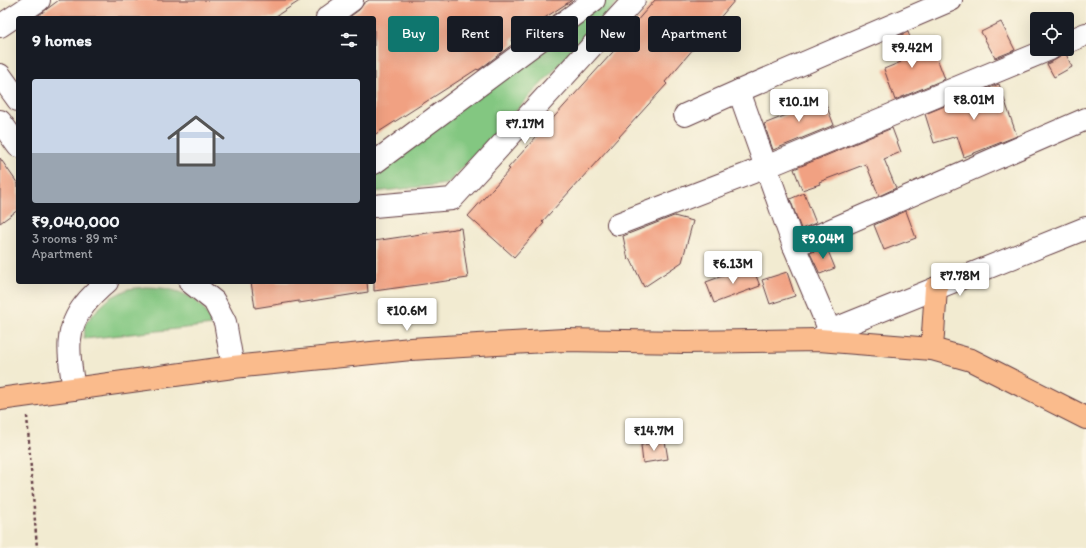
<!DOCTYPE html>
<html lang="en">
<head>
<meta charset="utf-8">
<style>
	:root { --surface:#171b24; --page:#242831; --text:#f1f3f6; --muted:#9ea1a6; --accent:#0f766e }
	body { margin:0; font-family:Itim,sans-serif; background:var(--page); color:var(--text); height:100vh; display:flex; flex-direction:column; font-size:15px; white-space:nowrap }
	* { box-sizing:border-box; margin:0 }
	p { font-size:13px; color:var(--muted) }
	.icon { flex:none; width:22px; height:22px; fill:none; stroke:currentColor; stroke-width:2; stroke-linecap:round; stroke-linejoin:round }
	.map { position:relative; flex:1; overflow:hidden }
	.panel { position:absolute; left:16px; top:16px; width:360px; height:268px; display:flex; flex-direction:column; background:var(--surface); border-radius:4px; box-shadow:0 4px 16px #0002 }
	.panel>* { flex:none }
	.banner { position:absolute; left:388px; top:16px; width:380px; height:36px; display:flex; gap:8px }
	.fabs { position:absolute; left:1030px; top:12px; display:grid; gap:8px }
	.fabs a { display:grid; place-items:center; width:44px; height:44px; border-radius:4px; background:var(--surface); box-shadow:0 4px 16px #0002; font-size:20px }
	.price { position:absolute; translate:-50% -34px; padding:0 9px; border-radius:4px; background:#fff; color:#222; font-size:13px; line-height:26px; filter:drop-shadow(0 1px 2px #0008) }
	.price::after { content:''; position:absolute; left:50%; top:24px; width:12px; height:9px; margin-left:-6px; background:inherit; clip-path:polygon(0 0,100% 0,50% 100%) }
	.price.selected { background:var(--accent); color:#fff }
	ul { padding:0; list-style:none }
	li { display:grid; align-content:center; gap:8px; height:212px; padding:0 16px }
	li span { display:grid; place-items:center; height:124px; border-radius:4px; color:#555 }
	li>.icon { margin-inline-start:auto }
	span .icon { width:72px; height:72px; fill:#fffc; stroke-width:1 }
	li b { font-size:17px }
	h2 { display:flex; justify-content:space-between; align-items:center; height:48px; padding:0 16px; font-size:17px }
	.pill { padding:0 14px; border-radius:4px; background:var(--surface); box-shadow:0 4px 16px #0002; font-size:14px; line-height:36px }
	.pill.selected { background:var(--accent); color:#fff }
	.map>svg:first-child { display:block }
	.green { fill:#83c781; stroke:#667356 }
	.building { fill:#f1a182 }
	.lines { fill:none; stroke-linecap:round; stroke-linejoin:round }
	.minor-casing { stroke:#633e44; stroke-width:24 }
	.major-casing { stroke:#633e44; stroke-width:24 }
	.path { stroke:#633e44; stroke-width:2.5; stroke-dasharray:3 3; stroke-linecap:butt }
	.minor { stroke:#fff; stroke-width:22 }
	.major { stroke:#fabb8c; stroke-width:22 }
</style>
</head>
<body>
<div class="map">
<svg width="1086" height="548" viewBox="0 0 1086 548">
	<rect width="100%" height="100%" fill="#fcf5e5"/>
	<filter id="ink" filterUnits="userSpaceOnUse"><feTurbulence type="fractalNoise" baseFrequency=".025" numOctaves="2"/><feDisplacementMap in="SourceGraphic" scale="8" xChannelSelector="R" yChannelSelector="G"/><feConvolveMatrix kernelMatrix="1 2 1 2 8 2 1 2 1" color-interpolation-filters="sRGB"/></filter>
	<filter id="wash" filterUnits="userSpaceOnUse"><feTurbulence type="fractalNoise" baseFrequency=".012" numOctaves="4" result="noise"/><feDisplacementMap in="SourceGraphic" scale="16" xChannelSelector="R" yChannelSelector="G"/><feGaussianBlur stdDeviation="0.9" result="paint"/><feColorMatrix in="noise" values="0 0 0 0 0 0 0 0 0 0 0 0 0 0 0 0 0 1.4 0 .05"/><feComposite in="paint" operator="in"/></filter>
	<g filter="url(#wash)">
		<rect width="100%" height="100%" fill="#f2ebd1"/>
		<g class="green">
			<polygon points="597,0 620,0 447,184 374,192 374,160"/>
			<path d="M145,287C165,287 188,291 202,307C206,312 210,319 213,325L84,339L85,324L95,312L110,298L128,289Z"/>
		</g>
		<g id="blocks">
			<g class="building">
				<polygon points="59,0 301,0 273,18 35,18"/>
				<polygon points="369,0 572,0 511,40 513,44 480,69 478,70 477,69 374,135 374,18 348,18 359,10 364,3"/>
				<polygon points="655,0 735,0 665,82 667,84 542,222 544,223 514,257 468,216 510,169 508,168 630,33 628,31"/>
				<polygon points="1001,22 1015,50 995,58 981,32"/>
				<polygon points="908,32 918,59 935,53 945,79 895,100 884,69 901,62 892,39"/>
				<polygon points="1062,53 1066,54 1072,67 1054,77 1047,64 1055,60 1060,57"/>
				<polygon points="999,84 1017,136 964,157 957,136 934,143 925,114"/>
				<polygon points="823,97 834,125 773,150 764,124 789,114 788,110"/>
				<polygon points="892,128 901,152 884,159 896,188 879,196 866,164 819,182 820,184 802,190 794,169"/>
				<polygon points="0,158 18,184 18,210 0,223"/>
				<polygon points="804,193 816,223 801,229 790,199"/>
				<polygon points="906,211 916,238 884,250 874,225"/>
				<polygon points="674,216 693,221 682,262 644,287 630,258 628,260 623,236"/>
				<polygon points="461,228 468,278 374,291 374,241"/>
				<polygon points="826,246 835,268 820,274 810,253"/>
				<polygon points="753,268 760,286 714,303 706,282 739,270 739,272"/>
				<polygon points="787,272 795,296 770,304 762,280"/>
				<polygon points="251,282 367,282 368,292 299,303 299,301 255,308"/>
				<polygon points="665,441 668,459 643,463 641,445"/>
			</g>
		</g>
	</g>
	<g filter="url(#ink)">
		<use href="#blocks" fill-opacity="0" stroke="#633e44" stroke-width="1"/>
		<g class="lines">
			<defs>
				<g id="minor">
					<polyline points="327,18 352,0"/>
					<polyline points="0,26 39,0"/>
					<polyline points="1067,42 1086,34"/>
					<polyline points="0,75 18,100"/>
					<polyline points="685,115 739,91"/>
					<polyline points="0,121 18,146"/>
					<polyline points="374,163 594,0"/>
					<polyline points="374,206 452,199 634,0"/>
					<polyline points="618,224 766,167 739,91 951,0"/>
					<polyline points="794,246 1086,119"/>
					<polyline points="190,282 214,301 225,322 233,367"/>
					<polyline points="830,331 794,246 766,167 1050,49"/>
					<polyline points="819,339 830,331 1086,228"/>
					<path d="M74,389C69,357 63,331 85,304C91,296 99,289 107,282"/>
				</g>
				<g id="major">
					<polyline points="932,349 936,288"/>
					<polyline points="0,399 233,367 411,349 564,340 685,342 819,340 932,349 971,360 1086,418"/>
				</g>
			</defs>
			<use href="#minor" class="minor-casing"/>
			<use href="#major" class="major-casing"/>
			<polyline class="path" points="27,416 37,548"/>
			<use href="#minor" class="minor"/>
			<use href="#major" class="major"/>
		</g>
	</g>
</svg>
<div class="fabs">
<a><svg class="icon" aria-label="locate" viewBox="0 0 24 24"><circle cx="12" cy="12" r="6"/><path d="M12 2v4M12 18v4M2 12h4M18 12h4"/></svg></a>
</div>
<b class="price" style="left:912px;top:69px">₹9.42M</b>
<b class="price" style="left:974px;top:121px">₹8.01M</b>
<b class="price" style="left:799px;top:123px">₹10.1M</b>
<b class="price" style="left:525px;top:145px">₹7.17M</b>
<b class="price selected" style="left:823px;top:260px">₹9.04M</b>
<b class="price" style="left:733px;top:285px">₹6.13M</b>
<b class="price" style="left:960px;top:297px">₹7.78M</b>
<b class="price" style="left:407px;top:332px">₹10.6M</b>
<b class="price" style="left:654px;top:452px">₹14.7M</b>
<div class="banner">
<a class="pill selected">Buy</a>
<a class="pill">Rent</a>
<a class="pill">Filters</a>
<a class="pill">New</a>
<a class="pill">Apartment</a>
</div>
<section class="panel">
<h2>9 homes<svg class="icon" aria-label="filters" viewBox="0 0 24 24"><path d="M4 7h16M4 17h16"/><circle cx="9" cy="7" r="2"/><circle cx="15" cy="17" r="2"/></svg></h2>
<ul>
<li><span style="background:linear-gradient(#c9d6e8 60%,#9aa5b1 0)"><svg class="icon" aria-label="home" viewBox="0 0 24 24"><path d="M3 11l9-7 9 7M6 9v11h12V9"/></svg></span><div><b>₹9,040,000</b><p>3 rooms · 89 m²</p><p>Apartment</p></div></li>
</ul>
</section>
</div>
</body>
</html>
